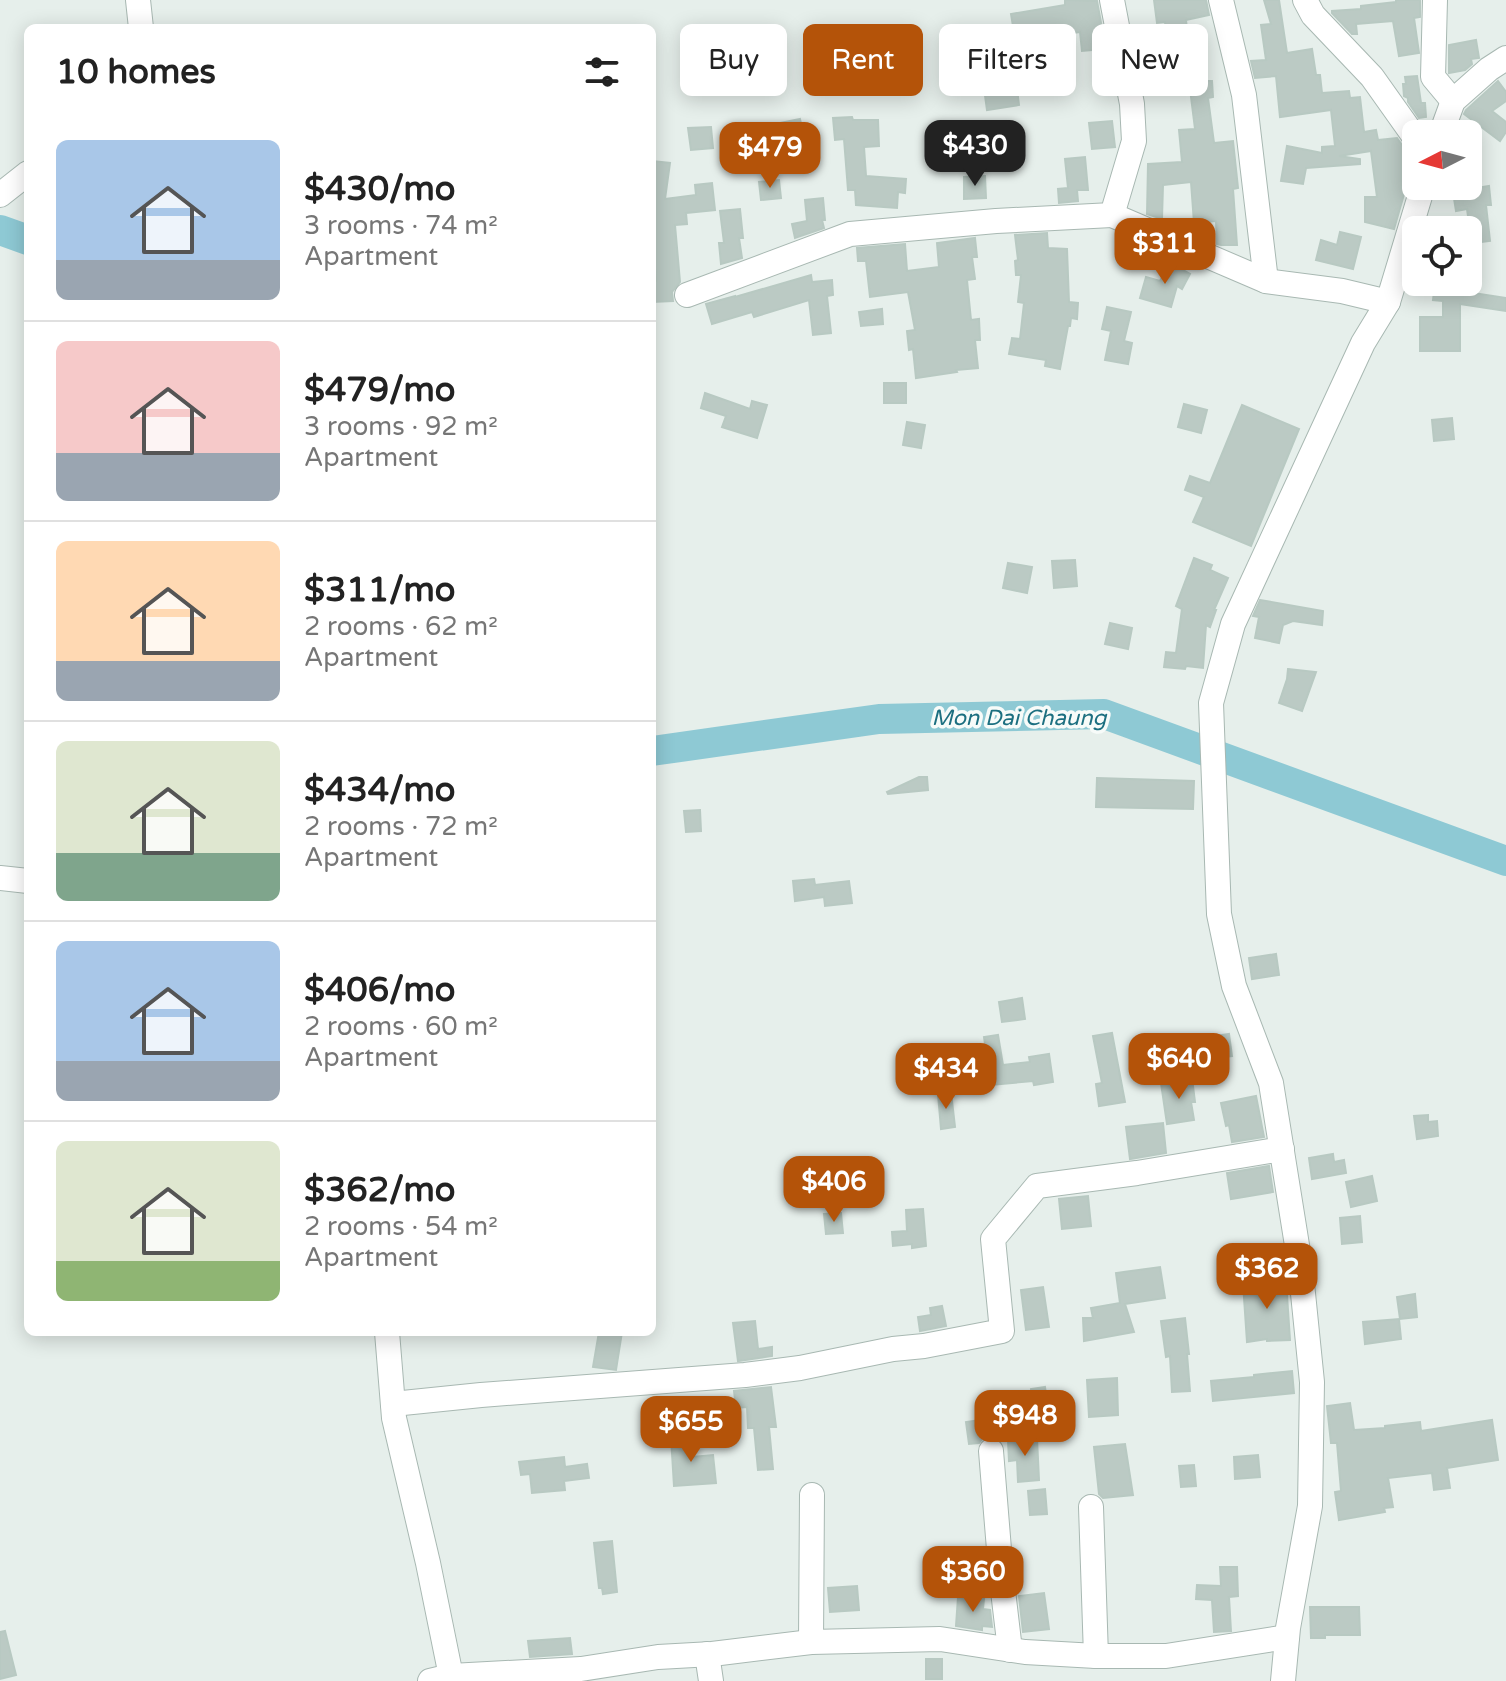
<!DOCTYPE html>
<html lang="en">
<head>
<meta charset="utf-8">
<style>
	:root { --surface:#fff; --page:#f2f2f2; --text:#222; --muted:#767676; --line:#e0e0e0; --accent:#b45309 }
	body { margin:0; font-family:"Varela Round",sans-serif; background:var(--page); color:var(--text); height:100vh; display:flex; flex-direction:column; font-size:30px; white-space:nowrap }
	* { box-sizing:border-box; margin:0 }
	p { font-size:26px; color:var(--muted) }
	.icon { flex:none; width:44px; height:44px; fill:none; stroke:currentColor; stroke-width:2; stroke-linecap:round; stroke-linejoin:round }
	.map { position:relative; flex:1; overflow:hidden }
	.details { position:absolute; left:24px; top:24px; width:632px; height:1312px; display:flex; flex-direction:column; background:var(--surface); border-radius:12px; box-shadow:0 4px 20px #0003 }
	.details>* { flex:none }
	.hud { position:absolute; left:680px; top:24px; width:706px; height:72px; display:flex; gap:16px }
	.needle { width:52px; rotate:264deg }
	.controls { position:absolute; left:1402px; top:120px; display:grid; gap:16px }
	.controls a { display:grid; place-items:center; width:80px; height:80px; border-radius:12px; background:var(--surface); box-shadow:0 4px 20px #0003; font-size:40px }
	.price { position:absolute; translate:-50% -68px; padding:0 18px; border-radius:16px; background:var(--accent); color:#fff; font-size:26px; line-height:52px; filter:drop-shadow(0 2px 4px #0008) }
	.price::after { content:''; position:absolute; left:50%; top:48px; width:24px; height:18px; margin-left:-12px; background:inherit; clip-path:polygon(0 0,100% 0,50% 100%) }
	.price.on { background:#222; color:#fff }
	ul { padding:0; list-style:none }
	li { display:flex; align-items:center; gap:24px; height:200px; padding:0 32px }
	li+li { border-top:2px solid var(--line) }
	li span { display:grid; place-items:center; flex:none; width:224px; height:160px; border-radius:12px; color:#555 }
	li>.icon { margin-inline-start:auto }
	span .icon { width:96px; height:96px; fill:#fffc; stroke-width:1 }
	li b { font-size:34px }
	h2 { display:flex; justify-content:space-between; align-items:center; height:96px; padding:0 32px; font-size:34px }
	.tag { padding:0 28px; border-radius:12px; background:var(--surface); box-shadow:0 4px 20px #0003; font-size:28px; line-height:72px }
	.tag.on { background:var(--accent); color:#fff }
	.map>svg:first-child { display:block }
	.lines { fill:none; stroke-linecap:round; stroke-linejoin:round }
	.river { stroke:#8ec9d4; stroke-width:30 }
	.building { fill:#bbcac4; stroke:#b8c9c2; stroke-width:2 }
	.minor-casing { stroke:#a8b8b2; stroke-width:26 }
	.minor { stroke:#fff; stroke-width:24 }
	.labels { text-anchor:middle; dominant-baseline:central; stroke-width:7; stroke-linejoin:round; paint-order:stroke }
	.water-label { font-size:22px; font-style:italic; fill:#1c6f80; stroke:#f7fbf9 }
</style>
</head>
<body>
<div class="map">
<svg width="1506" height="1681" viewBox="0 0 1506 1681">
	<rect width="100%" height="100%" fill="#e6efeb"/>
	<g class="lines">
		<g class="river">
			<polyline points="0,230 28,240"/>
			<polyline points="652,751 879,719 1104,714 1506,861"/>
		</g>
	</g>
	<g class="building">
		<polygon points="1065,0 1097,1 1102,28 1100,28 1103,49 1082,51 1080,32 1052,36 1058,64 1015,73 1019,105 987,110 984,88 978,89 971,62 981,60 981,57 1017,50 1011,14 1065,5"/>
		<polygon points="1154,0 1206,0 1209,15 1186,20 1191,64 1203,63 1205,81 1212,81 1213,97 1208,98 1214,143 1233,141 1238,188 1233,189 1237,245 1221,245 1217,244 1216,221 1194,223 1191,182 1163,185 1162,219 1147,214 1148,164 1182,162 1179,130 1195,129 1190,89 1171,90 1165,22 1157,23"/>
		<polygon points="1264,0 1279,0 1287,53 1312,49 1316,75 1320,75 1322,93 1349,91 1350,98 1360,97 1364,132 1376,130 1378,140 1397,138 1404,148 1405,154 1416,154 1416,173 1407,184 1394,229 1365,222 1365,197 1377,197 1371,151 1339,156 1360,159 1360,164 1306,168 1303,184 1281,181 1287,146 1322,153 1322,147 1335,146 1331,110 1280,117 1276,76 1255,78 1251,61 1266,60 1261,25 1271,24"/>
		<polygon points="1396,0 1420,0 1420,17 1414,18 1419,53 1399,56 1393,21 1356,24 1357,34 1352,34 1332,13 1332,11 1361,9 1361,6 1396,2"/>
		<polygon points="1476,40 1479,58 1471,59 1472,64 1465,70 1449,73 1449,45"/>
		<polygon points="1417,76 1421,103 1425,103 1426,117 1419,118 1408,102 1408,98 1404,96 1403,84 1406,84 1405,77"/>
		<polygon points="1498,81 1506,92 1506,101 1492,111 1506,122 1506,132 1500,141 1464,114 1466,110"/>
		<polygon points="852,117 853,120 878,120 879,146 864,147 866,176 906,179 905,193 898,192 897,208 856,205 855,190 848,190 844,139 835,140 833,118"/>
		<polygon points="800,119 808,157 765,165 760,135 782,132 780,123"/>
		<polygon points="1112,121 1115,147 1092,149 1089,123"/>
		<polygon points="711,127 713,148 691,150 688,128"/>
		<polygon points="958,136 960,167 940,168 938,138"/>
		<polygon points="1085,157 1088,190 1077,190 1078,201 1059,203 1058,189 1068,188 1065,159"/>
		<polygon points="652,161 670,163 665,199 696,195 695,185 712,183 715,210 686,213 687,224 675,225 680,282 672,292 673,301 652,302 652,281 656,281 652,234"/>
		<polygon points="985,176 986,198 964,199 964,177"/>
		<polygon points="779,180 781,198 761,200 759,182"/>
		<polygon points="1489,186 1491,205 1486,205 1490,241 1474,243 1473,237 1471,237 1467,209 1456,211 1453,192"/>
		<polygon points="823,198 825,220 822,220 824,228 795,238 792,224 807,221 805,200"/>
		<polygon points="740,209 743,238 739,238 742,258 721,264 719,243 724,243 720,211"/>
		<polygon points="1340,232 1361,237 1353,269 1316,260 1321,240 1337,245"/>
		<polygon points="1047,233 1048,248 1067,249 1069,302 1078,303 1077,319 1071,318 1070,326 1068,326 1060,369 1045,366 1046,360 1009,354 1012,338 1020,339 1024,303 1018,302 1021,275 1016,275 1015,261 1018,260 1015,235"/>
		<polygon points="975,238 977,257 972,257 975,279 967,280 971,320 979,319 980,340 975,340 978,368 956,370 957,372 916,378 913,349 909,350 907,331 915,330 908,292 870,297 866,261 858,261 857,248 905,244 907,271 939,267 937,243"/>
		<polygon points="1170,263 1190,274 1182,289 1177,286 1171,307 1140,298 1146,277 1160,281"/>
		<polygon points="811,275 812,282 832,280 833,295 827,296 831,333 813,335 809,300 754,317 752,312 712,324 706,304 735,296 735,297"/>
		<polygon points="1434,292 1467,292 1506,298 1506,311 1460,304 1460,351 1420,351 1420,317 1443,317 1443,301 1433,300"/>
		<polygon points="1107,307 1131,312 1124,341 1132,343 1128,364 1105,360 1111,331 1102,329"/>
		<polygon points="882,309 883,324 861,326 859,312"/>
		<rect x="884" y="383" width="22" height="20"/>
		<polygon points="705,393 750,409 752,401 767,405 757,438 722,427 726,416 701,408"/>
		<polygon points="1184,404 1207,410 1201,433 1178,427"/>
		<polygon points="1242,405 1299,429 1251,546 1193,522 1204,497 1185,490 1190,476 1210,483"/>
		<polygon points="1452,418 1454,439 1434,441 1432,420"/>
		<polygon points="907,422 925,425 921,448 903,445"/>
		<polygon points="1194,558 1212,565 1210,570 1228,578 1214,610 1216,610 1210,627 1206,625 1203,668 1186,666 1185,669 1164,667 1166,652 1176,653 1182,609 1176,606"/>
		<polygon points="1075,560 1077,586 1054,588 1052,561"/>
		<polygon points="1008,563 1032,567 1027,593 1003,588"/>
		<polygon points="1260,600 1323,611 1322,625 1293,621 1283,625 1279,643 1255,638 1259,617 1253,616"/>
		<polygon points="1110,623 1132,628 1128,649 1105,644"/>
		<polygon points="1288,669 1316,672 1302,711 1279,703 1287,679"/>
		<polygon points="919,777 927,777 928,790 888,794 887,792"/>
		<polygon points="1097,778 1194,781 1193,809 1096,807"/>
		<polygon points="700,810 701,831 686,832 684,811"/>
		<polygon points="814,879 815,885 849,881 852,903 825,906 824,897 795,901 793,881"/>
		<polygon points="1276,954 1279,975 1252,979 1249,958"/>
		<polygon points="1022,998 1025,1019 1002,1022 999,1002"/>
		<polygon points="1112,1033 1125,1102 1099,1106 1096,1084 1102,1083 1093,1036"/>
		<polygon points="1229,1034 1232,1056 1213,1058 1208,1037"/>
		<polygon points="998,1035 1003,1065 1030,1062 1029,1057 1049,1054 1053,1082 1034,1085 1033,1081 991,1085 984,1037"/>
		<polygon points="1192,1078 1195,1102 1191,1102 1194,1120 1167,1124 1161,1083"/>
		<polygon points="951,1092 955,1127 941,1129 938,1094"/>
		<polygon points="1256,1096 1264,1137 1232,1142 1229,1125 1226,1126 1221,1103"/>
		<polygon points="1428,1115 1428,1122 1437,1121 1438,1136 1417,1139 1414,1116"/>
		<polygon points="1163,1123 1166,1153 1130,1159 1126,1127"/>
		<polygon points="1333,1154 1334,1162 1344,1160 1346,1173 1312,1179 1309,1158"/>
		<polygon points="1269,1166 1273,1192 1231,1199 1227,1173"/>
		<polygon points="835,1171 856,1174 856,1177 881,1178 881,1194 852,1193 833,1190"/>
		<polygon points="1372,1176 1377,1201 1351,1207 1346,1182"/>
		<polygon points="1088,1196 1091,1226 1062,1229 1059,1199"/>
		<polygon points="923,1209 926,1246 912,1248 912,1244 893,1246 892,1232 907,1231 906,1210"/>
		<polygon points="841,1213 843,1233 826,1234 824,1214"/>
		<polygon points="1360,1216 1362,1242 1342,1244 1340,1218"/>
		<polygon points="1160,1267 1165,1298 1125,1304 1134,1332 1084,1341 1083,1318 1093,1318 1091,1308 1120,1303 1116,1273"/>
		<polygon points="1286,1280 1290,1340 1267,1341 1267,1339 1247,1342 1243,1283"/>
		<polygon points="1043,1287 1049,1327 1026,1330 1021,1290"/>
		<polygon points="1415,1294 1417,1317 1400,1319 1397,1297"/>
		<polygon points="942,1306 946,1326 920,1331 918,1317 931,1315 930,1308"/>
		<polygon points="1185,1318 1189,1354 1187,1354 1190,1391 1172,1392 1170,1356 1166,1357 1161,1321"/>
		<polygon points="1399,1319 1401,1339 1365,1344 1363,1322"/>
		<polygon points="755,1321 758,1349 772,1347 772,1356 738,1361 733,1323"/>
		<polygon points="599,1332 622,1332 616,1370 593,1367"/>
		<polygon points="1292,1371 1294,1393 1213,1401 1211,1381 1254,1377 1254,1375"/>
		<polygon points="1117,1378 1118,1415 1089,1417 1087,1380"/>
		<polygon points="771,1387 776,1427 769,1427 773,1469 758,1470 754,1428 748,1428 747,1407 736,1408 734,1391"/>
		<polygon points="1045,1387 1049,1417 1035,1419 1031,1389"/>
		<polygon points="1350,1403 1354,1430 1385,1428 1385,1426 1420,1422 1421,1431 1492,1420 1498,1460 1447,1468 1450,1488 1434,1490 1432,1473 1388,1478 1393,1507 1384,1508 1385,1512 1339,1520 1335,1492 1341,1491 1337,1443 1331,1443 1327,1406"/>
		<polygon points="981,1420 983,1438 979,1443 969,1444 966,1422"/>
		<polygon points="691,1435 692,1457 713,1455 716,1483 674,1486 671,1437"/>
		<polygon points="1037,1438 1039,1480 1018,1482 1017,1460 1009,1461 1008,1440"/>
		<polygon points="1125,1444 1133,1495 1103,1498 1099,1494 1094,1447"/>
		<polygon points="1258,1455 1260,1477 1235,1479 1234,1457"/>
		<polygon points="564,1457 565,1467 587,1464 589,1478 564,1481 565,1490 532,1493 530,1474 521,1475 519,1462"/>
		<polygon points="1194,1465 1196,1486 1181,1487 1179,1466"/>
		<polygon points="1045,1489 1047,1514 1030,1515 1028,1491"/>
		<polygon points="612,1541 617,1592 603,1594 602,1588 599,1588 594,1543"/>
		<polygon points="1220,1567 1237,1567 1238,1596 1229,1597 1231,1631 1214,1632 1212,1600 1196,1599 1197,1585 1221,1586"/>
		<polygon points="857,1586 859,1610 830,1612 828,1588"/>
		<polygon points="1044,1593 1049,1629 1023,1632 1019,1596"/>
		<polygon points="958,1597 984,1599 983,1609 990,1610 992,1627 982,1626 982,1630 956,1626"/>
		<polygon points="1310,1607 1359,1607 1360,1635 1325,1635 1325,1638 1311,1638"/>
		<polygon points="5,1631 16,1675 0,1679 0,1632"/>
		<polygon points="570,1638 572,1654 530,1657 528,1641"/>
		<rect x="926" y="1659" width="16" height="20"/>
	</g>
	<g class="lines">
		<defs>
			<g id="minor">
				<polyline points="138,0 141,28"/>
				<polyline points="1221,0 1244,95 1266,281"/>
				<polyline points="1305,0 1313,15 1372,77 1416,139"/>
				<polyline points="1435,0 1433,77 1453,101"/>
				<polyline points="1441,134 1453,101 1489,69 1506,58"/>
				<polyline points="0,195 28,173"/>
				<polyline points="1112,215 1266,281 1342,291 1388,302"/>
				<polyline points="687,295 850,234 996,221 1112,215 1134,141 1132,104 1112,0"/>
				<polyline points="0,878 28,881"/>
				<polyline points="387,1332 394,1418 428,1563 452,1681"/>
				<polyline points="393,1404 481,1395 745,1375 800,1368 893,1349 924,1346 1002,1331 993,1239 1037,1186 1137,1173 1282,1149"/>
				<polyline points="991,1451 1001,1574 1010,1650"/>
				<polyline points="1091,1507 1096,1656"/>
				<polyline points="811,1642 812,1495"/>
				<polyline points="707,1654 711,1681"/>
				<polyline points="430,1681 451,1676 581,1669 658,1657 712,1654 811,1642 940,1639 1025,1652 1096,1656 1166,1656 1287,1637"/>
				<polyline points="1283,1681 1288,1628 1310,1506 1312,1382 1300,1264 1271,1083 1234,986 1219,914 1211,703 1233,624 1363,343 1388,302 1423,186"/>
			</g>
		</defs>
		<use href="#minor" class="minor-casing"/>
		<use href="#minor" class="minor"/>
	</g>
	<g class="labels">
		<g class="water-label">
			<text x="1019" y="718">Mon Dai Chaung</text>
		</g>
	</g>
</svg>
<div class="controls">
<a><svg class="needle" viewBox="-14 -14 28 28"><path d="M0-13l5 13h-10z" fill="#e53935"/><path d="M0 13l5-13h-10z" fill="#767676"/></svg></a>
<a><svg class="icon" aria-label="locate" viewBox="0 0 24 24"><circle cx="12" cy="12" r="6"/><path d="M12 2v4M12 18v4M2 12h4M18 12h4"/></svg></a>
</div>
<b class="price on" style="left:975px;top:188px">$430</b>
<b class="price" style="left:770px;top:190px">$479</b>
<b class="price" style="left:1165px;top:286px">$311</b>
<b class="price" style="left:1179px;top:1101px">$640</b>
<b class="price" style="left:946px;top:1111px">$434</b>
<b class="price" style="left:834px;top:1224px">$406</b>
<b class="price" style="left:1267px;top:1311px">$362</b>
<b class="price" style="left:1025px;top:1458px">$948</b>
<b class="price" style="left:691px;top:1464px">$655</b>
<b class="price" style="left:973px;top:1614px">$360</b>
<div class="hud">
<a class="tag">Buy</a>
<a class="tag on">Rent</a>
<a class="tag">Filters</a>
<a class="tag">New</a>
</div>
<section class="details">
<h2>10 homes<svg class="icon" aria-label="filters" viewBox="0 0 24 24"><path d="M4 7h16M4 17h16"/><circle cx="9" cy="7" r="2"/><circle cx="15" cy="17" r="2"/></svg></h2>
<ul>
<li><span style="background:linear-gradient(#a9c7e8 75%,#9aa5b1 0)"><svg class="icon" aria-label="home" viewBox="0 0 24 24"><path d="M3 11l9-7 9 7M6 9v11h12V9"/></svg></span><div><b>$430/mo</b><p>3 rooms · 74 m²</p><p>Apartment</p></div></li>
<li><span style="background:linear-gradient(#f6c9c9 70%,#9aa5b1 0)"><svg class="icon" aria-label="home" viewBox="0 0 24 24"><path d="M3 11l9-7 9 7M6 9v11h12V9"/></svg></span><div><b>$479/mo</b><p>3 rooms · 92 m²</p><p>Apartment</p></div></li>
<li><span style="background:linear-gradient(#ffd9b3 75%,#9aa5b1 0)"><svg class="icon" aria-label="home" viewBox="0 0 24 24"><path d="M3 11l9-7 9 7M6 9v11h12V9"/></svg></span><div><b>$311/mo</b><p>2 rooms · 62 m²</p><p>Apartment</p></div></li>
<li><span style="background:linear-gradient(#dfe7d0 70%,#7fa58c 0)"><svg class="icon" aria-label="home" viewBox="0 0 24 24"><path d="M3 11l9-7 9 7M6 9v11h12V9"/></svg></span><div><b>$434/mo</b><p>2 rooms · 72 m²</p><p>Apartment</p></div></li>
<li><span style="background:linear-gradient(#a9c7e8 75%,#9aa5b1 0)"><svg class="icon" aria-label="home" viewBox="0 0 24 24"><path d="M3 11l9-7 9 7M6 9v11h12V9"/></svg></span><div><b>$406/mo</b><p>2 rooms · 60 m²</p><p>Apartment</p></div></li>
<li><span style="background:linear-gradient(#dfe7d0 75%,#8fb573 0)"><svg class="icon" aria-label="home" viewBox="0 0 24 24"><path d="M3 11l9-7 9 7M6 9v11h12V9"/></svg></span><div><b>$362/mo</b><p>2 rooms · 54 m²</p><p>Apartment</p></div></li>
</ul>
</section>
</div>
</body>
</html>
